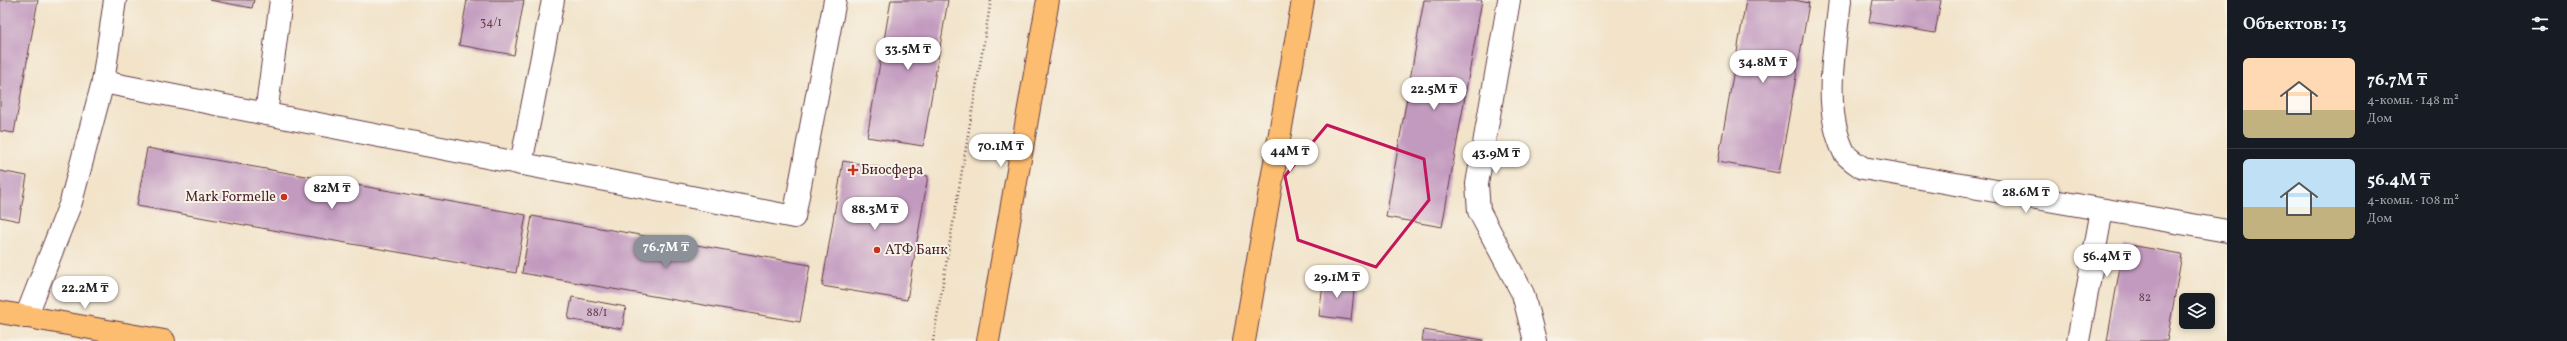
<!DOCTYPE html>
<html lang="ru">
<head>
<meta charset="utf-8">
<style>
	:root { --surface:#171b24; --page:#20242c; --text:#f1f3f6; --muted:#9ea1a6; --line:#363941; --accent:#8c9099 }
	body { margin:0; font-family:Vollkorn,serif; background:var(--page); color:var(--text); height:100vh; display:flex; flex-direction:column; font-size:15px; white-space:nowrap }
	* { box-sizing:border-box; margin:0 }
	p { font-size:13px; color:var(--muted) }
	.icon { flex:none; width:22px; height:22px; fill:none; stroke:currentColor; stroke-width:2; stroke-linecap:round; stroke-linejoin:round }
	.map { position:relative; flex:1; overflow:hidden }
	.sheet { display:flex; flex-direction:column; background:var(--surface); width:340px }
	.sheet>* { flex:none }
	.controls { position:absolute; left:2179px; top:293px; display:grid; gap:8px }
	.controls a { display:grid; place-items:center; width:36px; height:36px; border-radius:6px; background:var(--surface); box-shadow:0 2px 6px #0003; font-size:20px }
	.price { position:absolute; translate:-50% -34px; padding:0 9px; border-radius:14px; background:#fff; color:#222; font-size:13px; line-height:26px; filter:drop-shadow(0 1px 2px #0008) }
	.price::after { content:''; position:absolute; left:50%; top:24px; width:12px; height:9px; margin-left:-6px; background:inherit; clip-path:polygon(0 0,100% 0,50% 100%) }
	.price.on { background:var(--accent); color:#fff }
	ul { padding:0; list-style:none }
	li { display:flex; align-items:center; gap:12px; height:100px; padding:0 16px }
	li+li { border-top:1px solid var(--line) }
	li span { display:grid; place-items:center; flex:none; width:112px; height:80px; border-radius:6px; color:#555 }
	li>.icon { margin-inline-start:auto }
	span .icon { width:48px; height:48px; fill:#fffc; stroke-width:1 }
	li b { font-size:17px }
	h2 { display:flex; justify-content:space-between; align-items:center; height:48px; padding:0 16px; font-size:17px }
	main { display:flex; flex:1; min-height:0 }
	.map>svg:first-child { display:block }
	.building { fill:#c29abf }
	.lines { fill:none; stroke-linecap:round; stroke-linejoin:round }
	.minor-casing { stroke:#633c43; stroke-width:24 }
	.major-casing { stroke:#633c43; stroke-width:24 }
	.path { stroke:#633c43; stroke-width:2.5; stroke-dasharray:1 3; stroke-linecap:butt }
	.minor { stroke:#fff; stroke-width:22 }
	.major { stroke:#fcbd6f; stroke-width:22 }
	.marked { fill:none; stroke:#c2185b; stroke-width:3; stroke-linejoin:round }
	.poi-dot { fill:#c8321e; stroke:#f7f3e8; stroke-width:1.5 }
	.labels { text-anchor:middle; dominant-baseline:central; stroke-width:4; stroke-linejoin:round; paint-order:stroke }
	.number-label { font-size:12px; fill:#683e50 }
	.poi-label { font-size:14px; fill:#4a1f2b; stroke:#f7f3e8; text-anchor:start }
</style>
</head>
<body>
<main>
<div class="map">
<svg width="2227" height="341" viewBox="0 0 2227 341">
	<rect width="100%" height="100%" fill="#f7f3e8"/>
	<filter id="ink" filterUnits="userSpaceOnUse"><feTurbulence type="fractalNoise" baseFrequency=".025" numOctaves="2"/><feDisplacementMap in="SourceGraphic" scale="8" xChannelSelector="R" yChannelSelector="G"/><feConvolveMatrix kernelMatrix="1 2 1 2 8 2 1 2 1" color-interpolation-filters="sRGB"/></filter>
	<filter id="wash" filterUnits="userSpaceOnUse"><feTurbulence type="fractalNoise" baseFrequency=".012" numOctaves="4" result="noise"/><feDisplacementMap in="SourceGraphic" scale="16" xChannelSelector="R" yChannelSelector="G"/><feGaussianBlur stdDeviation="0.9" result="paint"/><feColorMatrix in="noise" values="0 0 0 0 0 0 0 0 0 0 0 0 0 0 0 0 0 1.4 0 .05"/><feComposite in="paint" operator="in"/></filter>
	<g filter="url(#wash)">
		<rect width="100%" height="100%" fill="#f2e3c9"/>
		<g id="blocks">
			<g class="building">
				<polygon points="0,0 38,0 14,133 0,131"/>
				<polygon points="209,0 254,0 252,8"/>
				<polygon points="467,0 524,0 514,55 459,45"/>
				<polygon points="891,0 948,0 923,146 867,137"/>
				<polygon points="1424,0 1482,0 1442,227 1386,217"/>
				<polygon points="1746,0 1794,0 1809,3 1779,173 1718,162"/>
				<polygon points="1873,0 1941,0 1935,33 1869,22"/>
				<polygon points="147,148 526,215 516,273 137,206"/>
				<polygon points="843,161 928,176 907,300 822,286"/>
				<polygon points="0,171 27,176 19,221 0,217"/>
				<polygon points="532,216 810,265 800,322 522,273"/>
				<polygon points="2124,244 2182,254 2167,341 2107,341"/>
				<polygon points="1324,277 1355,281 1351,320 1319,316"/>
				<polygon points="572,297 626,307 622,329 568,319"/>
				<polygon points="1424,330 1483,340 1483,341 1422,341"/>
			</g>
		</g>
	</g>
	<g filter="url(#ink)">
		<use href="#blocks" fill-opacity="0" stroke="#633c43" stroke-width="1"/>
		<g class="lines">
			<defs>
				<g id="minor">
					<polyline points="1509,0 1477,184 1479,211 1523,294 1535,341"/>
					<path d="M1840,0C1835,48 1822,107 1844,152C1847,158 1857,164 1863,168L2227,231"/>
					<polyline points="103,82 115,0"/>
					<polyline points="266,114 281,0"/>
					<polyline points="521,164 553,0"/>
					<polyline points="26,317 71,202 103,82 794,217 835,0"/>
					<polyline points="2078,341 2102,210"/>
				</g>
				<g id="major">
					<polyline points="0,312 164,341"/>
					<polyline points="988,341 1048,0"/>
					<polyline points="1244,341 1303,0"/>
				</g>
			</defs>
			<use href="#minor" class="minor-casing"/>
			<use href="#major" class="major-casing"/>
			<polyline class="path" points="933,341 991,0"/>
			<use href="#minor" class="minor"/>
			<use href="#major" class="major"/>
		</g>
	</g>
	<path class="marked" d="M1327,125L1424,159L1429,200L1376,267L1298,240L1285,176Z"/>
	<g class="poi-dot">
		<path d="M851 164h4v4h4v4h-4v4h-4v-4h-4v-4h4z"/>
		<circle cx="284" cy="197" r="4"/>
		<circle cx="877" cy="250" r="4"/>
	</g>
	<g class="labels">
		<g class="number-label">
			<text x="491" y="23">34/1</text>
			<text x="2145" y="298">82</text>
			<text x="597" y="313">88/1</text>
		</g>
		<g class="poi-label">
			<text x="861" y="170">Биосфера</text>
			<text x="276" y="197" text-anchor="end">Mark Formelle</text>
			<text x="885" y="250">АТФ Банк</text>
		</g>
	</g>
</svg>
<div class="controls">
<a><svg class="icon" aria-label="layers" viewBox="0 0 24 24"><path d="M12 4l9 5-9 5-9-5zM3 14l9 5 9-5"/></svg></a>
</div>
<b class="price" style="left:908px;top:71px">33.5M ₸</b>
<b class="price" style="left:1763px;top:84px">34.8M ₸</b>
<b class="price" style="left:1434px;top:111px">22.5M ₸</b>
<b class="price" style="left:1001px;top:168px">70.1M ₸</b>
<b class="price" style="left:1290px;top:173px">44M ₸</b>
<b class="price" style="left:1496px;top:175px">43.9M ₸</b>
<b class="price" style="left:332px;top:210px">82M ₸</b>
<b class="price" style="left:2026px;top:214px">28.6M ₸</b>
<b class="price" style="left:875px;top:231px">88.3M ₸</b>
<b class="price on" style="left:666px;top:269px">76.7M ₸</b>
<b class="price" style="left:2107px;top:278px">56.4M ₸</b>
<b class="price" style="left:1337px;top:299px">29.1M ₸</b>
<b class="price" style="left:85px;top:310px">22.2M ₸</b>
</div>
<section class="sheet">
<h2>Объектов: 13<svg class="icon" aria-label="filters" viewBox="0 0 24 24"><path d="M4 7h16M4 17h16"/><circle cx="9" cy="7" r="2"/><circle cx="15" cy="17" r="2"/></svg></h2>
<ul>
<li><span style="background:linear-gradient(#ffd9b3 65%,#c2b280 0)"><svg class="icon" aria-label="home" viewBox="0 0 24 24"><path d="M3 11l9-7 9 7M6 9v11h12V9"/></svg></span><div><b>76.7M ₸</b><p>4-комн. · 148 m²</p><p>Дом</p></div></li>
<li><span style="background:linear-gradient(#bfe0f5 60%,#c2b280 0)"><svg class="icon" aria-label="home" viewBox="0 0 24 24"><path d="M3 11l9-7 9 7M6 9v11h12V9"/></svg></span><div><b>56.4M ₸</b><p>4-комн. · 108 m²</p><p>Дом</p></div></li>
</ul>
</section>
</main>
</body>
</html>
